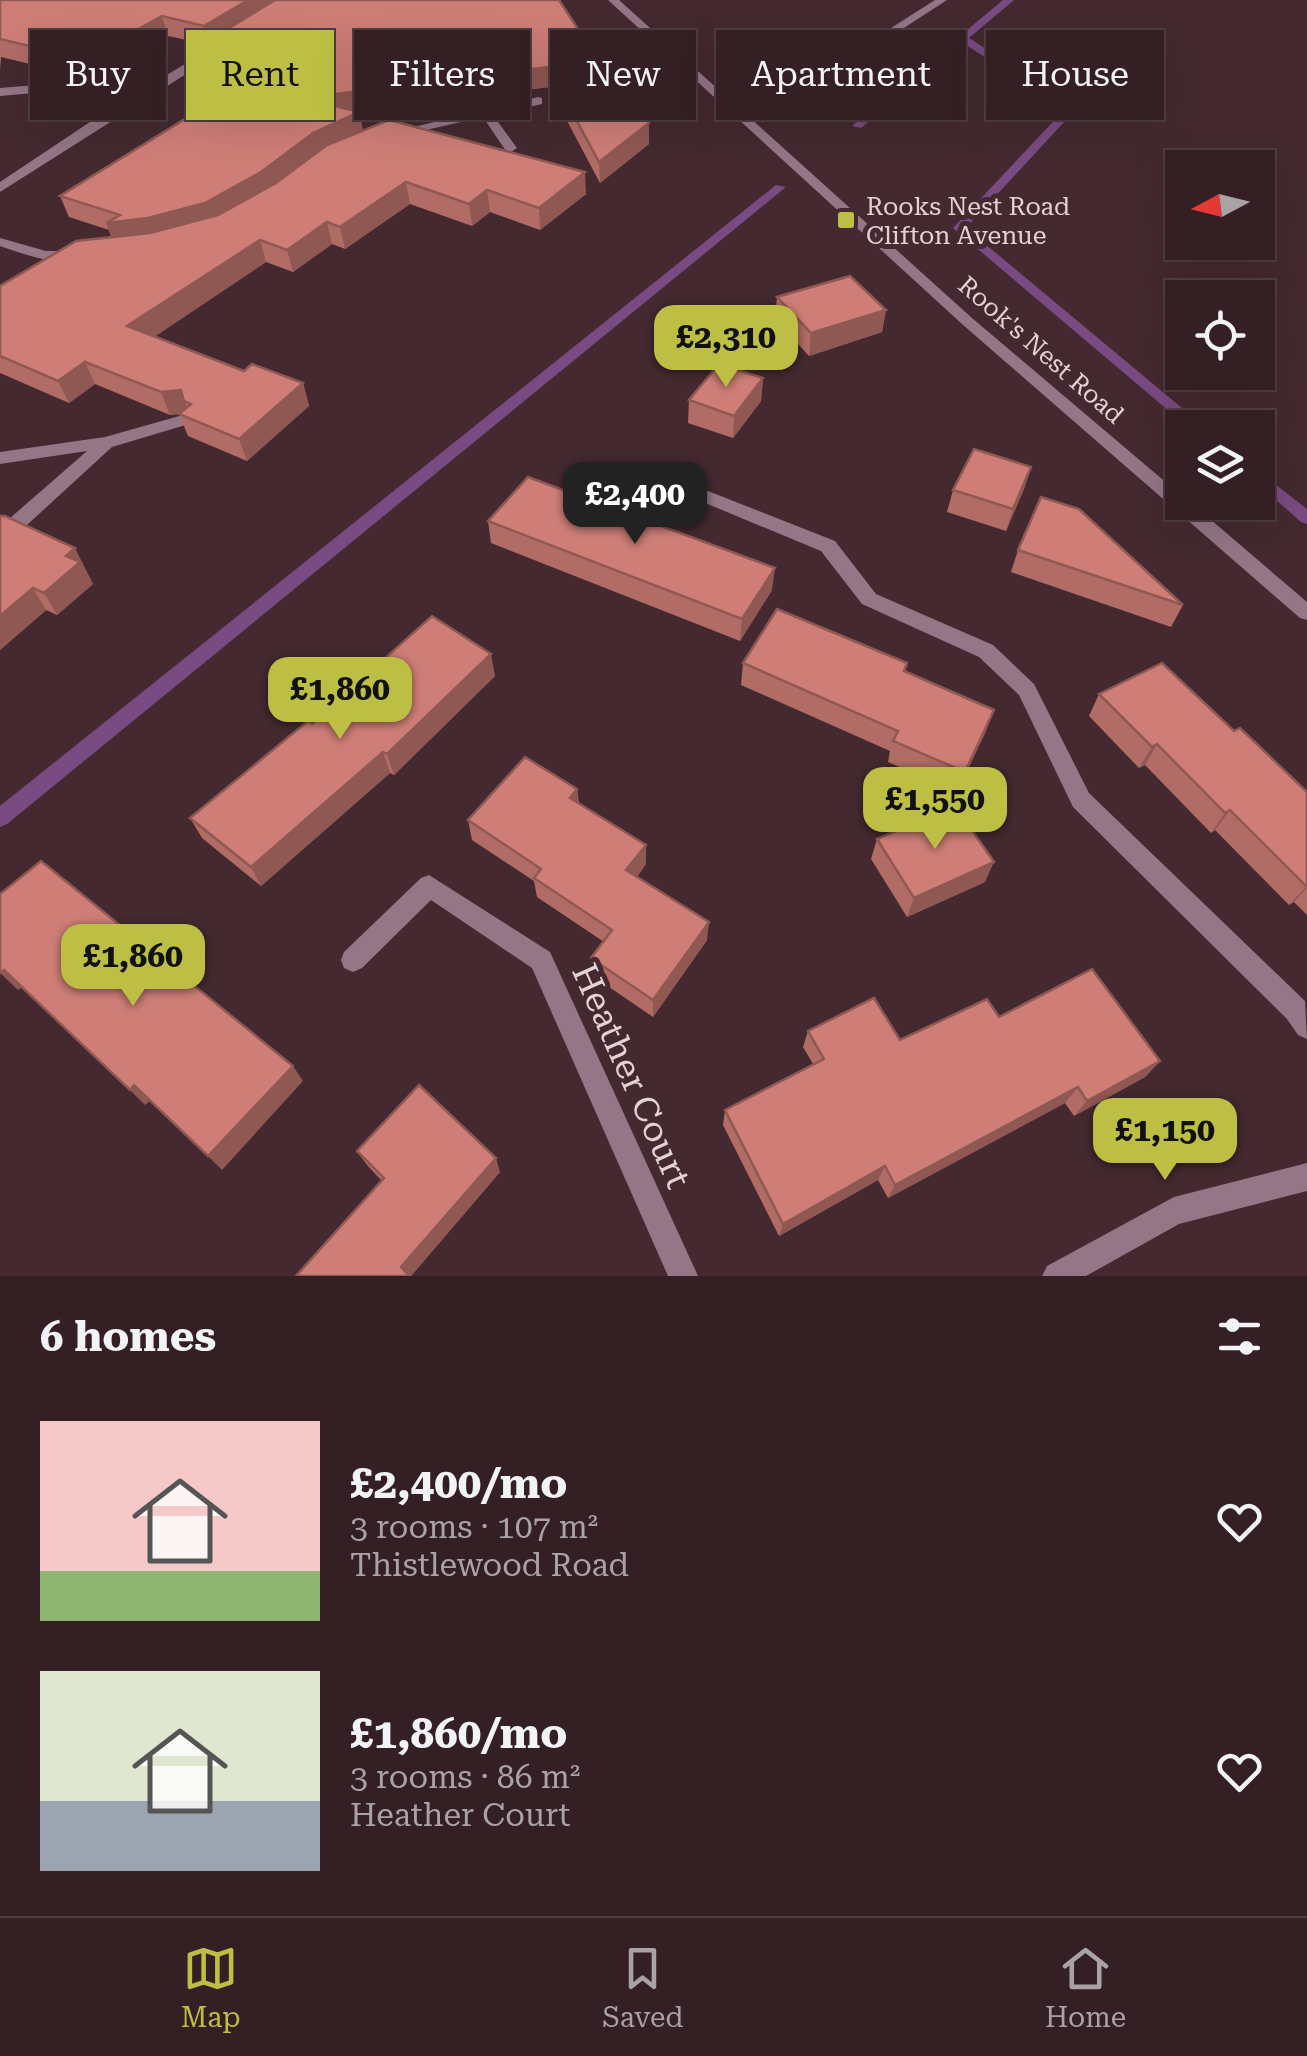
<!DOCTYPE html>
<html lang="en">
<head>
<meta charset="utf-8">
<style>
	:root { --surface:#331f24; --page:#3b272c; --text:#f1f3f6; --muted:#a9a2a6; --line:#4e3d41; --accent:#bcbf43 }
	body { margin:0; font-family:"Roboto Serif",serif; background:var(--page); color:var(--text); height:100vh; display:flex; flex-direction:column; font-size:38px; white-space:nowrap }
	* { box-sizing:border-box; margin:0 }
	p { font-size:32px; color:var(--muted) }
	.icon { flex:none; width:55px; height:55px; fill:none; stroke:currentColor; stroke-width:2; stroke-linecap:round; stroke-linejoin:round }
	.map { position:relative; height:1276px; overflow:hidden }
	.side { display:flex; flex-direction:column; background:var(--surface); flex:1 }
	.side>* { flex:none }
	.banner { position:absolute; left:30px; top:30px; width:1248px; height:90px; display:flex; gap:20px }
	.needle { width:65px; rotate:263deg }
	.buttons { position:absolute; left:1165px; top:150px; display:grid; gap:20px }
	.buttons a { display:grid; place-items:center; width:110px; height:110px; border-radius:0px; background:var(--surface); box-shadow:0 10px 40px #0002,0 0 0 2px var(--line); font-size:50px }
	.price { position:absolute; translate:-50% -85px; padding:0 22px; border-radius:20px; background:var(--accent); color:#111; font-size:32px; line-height:65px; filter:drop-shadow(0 2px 5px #0008) }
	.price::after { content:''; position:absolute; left:50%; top:60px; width:30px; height:22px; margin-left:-15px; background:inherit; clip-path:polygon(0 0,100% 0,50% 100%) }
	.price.current { background:#222; color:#fff }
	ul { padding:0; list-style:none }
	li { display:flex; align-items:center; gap:30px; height:250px; padding:0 40px }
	li span { display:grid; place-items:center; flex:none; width:280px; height:200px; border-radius:0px; color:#555 }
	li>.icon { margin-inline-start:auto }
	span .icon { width:120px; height:120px; fill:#fffc; stroke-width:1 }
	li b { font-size:42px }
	h2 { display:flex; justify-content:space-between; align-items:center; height:120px; padding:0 40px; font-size:42px }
	.chip { padding:0 35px; border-radius:0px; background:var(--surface); box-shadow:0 10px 40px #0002,0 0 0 2px var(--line); font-size:35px; line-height:90px }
	.chip.current { background:var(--accent); color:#111 }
	.tabs { display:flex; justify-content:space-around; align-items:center; height:140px; border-top:2px solid var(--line); background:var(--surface); font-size:28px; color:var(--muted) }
	.tabs a { display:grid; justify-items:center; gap:5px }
	.tabs .current { color:var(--accent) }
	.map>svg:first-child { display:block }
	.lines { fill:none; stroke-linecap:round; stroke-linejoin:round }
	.stream { fill:#7a4b82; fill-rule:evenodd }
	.minor { fill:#947687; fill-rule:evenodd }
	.tertiary { fill:#947687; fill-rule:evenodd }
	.wall { fill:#b16c66 }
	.shaded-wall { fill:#905853 }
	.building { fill:#ce7e77; stroke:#905853; stroke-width:2.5 }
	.poi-dot { fill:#bcbf43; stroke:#442930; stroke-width:4 }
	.labels { text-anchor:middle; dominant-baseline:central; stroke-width:10; stroke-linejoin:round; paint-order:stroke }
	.far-poi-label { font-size:25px; fill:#e4d3d6; stroke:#442930; text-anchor:start }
	.far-street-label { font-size:25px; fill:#e4d3d6; stroke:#442930 }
	.near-street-label { font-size:35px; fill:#e4d3d6; stroke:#442930 }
</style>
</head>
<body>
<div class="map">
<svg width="1307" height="1276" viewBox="0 0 1307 1276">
	<rect width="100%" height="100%" fill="#442930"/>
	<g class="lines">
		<g class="stream">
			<polygon points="1003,0 1014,0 969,38 1077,108 966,228 1206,428 1189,428 953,228 1065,109 963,43 861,128 852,126"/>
			<polygon points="776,185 786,187 7,824 0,827 0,806"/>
			<polygon points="1258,471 1307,509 1307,524 1301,522 1258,484"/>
		</g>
		<g class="minor">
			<polygon points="935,0 947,0 833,74 728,106 722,102 825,70"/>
			<polygon points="36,85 116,110 118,113 112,117 35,93 0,96 0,88"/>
			<polygon points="538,97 542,98 542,104 493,115 517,148 511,152 506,151 483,117 395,137 389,133"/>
			<path d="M0,238L46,251H76L83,255C60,269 24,254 0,246Z"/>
			<polygon points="183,415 189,416 189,424 112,447 15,536 1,536 1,526 87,451 0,464 0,452 105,437"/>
			<polygon points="675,478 835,541 876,594 993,645 1034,684 1089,793 1305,1001 1307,1039 1298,1035 1287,1019 1073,807 1019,695 979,657 862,604 821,551 669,488 666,484"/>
			<polygon points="429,875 550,952 698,1276 668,1276 532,968 431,900 362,968 353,972 344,968 341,960 344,952 421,878"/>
			<polygon points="1307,1163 1307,1191 1179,1224 1086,1276 1042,1276 1047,1266 1174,1197"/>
		</g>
		<g class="tertiary">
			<polygon points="608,0 619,0 972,318 1182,496 1182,502 1190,502 1307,602 1307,620 1300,618 962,324"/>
			<polygon points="247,27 257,29 0,192 0,182 108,110"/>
		</g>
	</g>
	<g class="wall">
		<polygon points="0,0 585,40 649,123 649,144 600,183 549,87 358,112 359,112 363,131 586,194 540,230 490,212 472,226 410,204 345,249 332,244 293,272 266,262 154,337 244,371 303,383 309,406 247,461 188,436 179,414 170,415 95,384 69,403 0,373 0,286 111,237 109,230 69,217 60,196 279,61 231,50 227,35 209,45 168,36 92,79 1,57 0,70"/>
		<polygon points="777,297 886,310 882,332 809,356 775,319"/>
		<polygon points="763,378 761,401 733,438 688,423 689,400"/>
		<polygon points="1031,467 1024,489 1006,531 947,512 953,490"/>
		<polygon points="0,516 87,571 86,572 93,584 57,615 46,610 0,650"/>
		<polygon points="488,521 772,590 740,641 491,543"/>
		<polygon points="1018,550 1183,605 1171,627 1011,572"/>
		<polygon points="743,663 907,663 905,672 986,731 957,792 888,762 890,751 741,685"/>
		<polygon points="495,676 394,775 390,773 261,886 202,838 190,818 312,724"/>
		<polygon points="1099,694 1234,731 1307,792 1307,915 1294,902 1289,905 1215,830 1211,833 1145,765 1139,768 1089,716"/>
		<polygon points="577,789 579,803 646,864 637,877 707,940 653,1017 593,976 591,958 604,942 537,897 534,881 472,840 468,820"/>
		<polygon points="877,839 985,882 907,917 871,859"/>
		<polygon points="999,1017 1160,1061 1145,1077 1074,1116 1065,1103 888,1198 878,1180 779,1236 723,1125 725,1110 813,1064 803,1047 808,1031 900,1040"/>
		<polygon points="357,1151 500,1172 411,1276 296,1276 382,1181 367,1165"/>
	</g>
	<g class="shaded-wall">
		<polygon points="248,0 286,0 226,30 227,35 209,45 204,26"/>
		<polygon points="162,16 168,36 92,79 84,59"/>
		<polygon points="548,67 549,87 309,118 305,98"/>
		<polygon points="359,112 363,133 267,193 212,224 115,245 106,223"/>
		<polygon points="649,123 649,144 600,183 599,162"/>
		<polygon points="585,172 586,194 540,230 539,208"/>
		<polygon points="406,182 410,204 345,249 340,227"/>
		<polygon points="487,190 490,212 472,226 469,204"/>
		<polygon points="327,222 332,244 293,272 287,250"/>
		<polygon points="260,240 266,262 136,349 127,326"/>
		<polygon points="886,310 882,332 809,356 811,333"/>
		<polygon points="85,362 95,384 69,403 58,381"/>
		<polygon points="763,378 761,401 733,438 734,416"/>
		<polygon points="303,383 309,406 247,461 239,439"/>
		<polygon points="181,390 188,412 170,415 161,392"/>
		<polygon points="1031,467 1024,489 1006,531 1013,509"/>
		<polygon points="75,548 93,584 57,615 44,593 66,556"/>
		<polygon points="775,568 772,590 740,641 742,619"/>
		<polygon points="33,588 46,610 0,650 0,616"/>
		<polygon points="491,654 495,676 394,775 387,754"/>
		<polygon points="994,710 986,731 957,792 965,772"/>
		<polygon points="1157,744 1145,765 1139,768 1152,747"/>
		<polygon points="383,752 390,773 261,886 251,867"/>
		<polygon points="577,789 579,810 570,798"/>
		<polygon points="1230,810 1215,830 1211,833 1225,813"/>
		<polygon points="646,845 646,864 627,890 626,870"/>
		<polygon points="994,862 985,882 907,917 914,898"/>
		<polygon points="1307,886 1307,888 1294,902 1289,905"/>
		<polygon points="709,922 707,940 653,1017 653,1000"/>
		<polygon points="4,970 22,987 18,990 0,973"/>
		<polygon points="1160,1061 1145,1077 1074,1116 1087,1101"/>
		<polygon points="293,1066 303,1081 222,1170 208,1156"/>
		<polygon points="134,1085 150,1101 145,1105 130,1090"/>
		<polygon points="1078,1087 1065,1103 888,1198 895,1185"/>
		<polygon points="496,1158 500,1172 411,1276 408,1276 401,1267"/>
		<polygon points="885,1166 878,1180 779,1236 783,1224"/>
	</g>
	<g class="building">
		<polygon points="0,0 248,0 204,26 162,16 84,59 0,39"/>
		<polygon points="275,0 559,0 585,40 597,38 649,123 599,162 548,67 305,98 359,112 313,133 261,172 205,203 148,218 106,223 120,215 60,196 302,47 226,30"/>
		<polygon points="389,120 585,172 539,208 487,190 469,204 406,182 340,227 327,222 287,250 260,240 127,326 244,371 252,364 303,383 239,439 179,414 191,404 184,401 181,390 161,392 85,362 58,381 0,356 0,286 76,241 150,233 218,215 276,183 327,145"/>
		<polygon points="850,276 886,310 811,333 777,297"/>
		<polygon points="719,364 763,378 734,416 689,400"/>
		<polygon points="974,449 1031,467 1013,509 953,490"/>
		<polygon points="528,477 775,568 742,619 488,521"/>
		<polygon points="1041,497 1079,509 1183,605 1018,550"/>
		<polygon points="0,516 5,516 75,548 66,556 80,562 44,593 33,588 0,616"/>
		<polygon points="777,609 907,663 904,671 994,710 965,772 893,741 898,731 743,663"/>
		<polygon points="432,616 491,654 387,754 383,752 251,867 190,818 308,721 312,724"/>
		<polygon points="1162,663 1234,731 1240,728 1307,792 1307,886 1306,886 1230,810 1225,813 1157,744 1152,747 1099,694"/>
		<polygon points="525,757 577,789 570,798 646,845 626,870 709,922 653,1000 591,958 612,930 534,878 541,869 468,820"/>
		<polygon points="955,806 994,862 914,898 877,839"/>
		<polygon points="41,861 293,1066 208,1156 134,1085 130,1090 4,970 0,973 0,894"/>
		<polygon points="1092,969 1160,1061 1087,1101 1078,1087 895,1185 885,1166 783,1224 725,1110 824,1059 808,1031 874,998 900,1040 987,999 999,1017"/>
		<polygon points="419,1085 496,1158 401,1267 409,1276 296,1276 384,1178 357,1151"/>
	</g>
	<rect class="poi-dot" x="836" y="210" width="20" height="20" rx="5"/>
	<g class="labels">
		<g class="far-poi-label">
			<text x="866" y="206">Rooks Nest Road<tspan x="866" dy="29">Clifton Avenue</tspan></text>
		</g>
		<g class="far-street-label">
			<text transform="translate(1041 350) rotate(41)">Rook's Nest Road</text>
		</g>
		<g class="near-street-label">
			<text transform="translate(631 1076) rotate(66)">Heather Court</text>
		</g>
	</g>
</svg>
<div class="buttons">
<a><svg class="needle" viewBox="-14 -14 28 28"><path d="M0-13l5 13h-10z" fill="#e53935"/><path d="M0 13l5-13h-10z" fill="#a9a2a6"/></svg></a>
<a><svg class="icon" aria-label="locate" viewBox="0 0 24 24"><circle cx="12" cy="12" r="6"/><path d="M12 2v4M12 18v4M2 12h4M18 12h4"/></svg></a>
<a><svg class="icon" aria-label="layers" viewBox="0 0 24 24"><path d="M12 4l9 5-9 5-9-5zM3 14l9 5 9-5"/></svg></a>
</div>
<b class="price" style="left:726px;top:390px">£2,310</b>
<b class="price current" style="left:635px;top:547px">£2,400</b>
<b class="price" style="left:340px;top:742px">£1,860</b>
<b class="price" style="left:935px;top:852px">£1,550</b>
<b class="price" style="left:133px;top:1009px">£1,860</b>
<b class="price" style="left:1165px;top:1183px">£1,150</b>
<div class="banner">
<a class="chip">Buy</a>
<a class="chip current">Rent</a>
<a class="chip">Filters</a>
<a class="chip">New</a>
<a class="chip">Apartment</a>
<a class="chip">House</a>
</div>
</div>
<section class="side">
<h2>6 homes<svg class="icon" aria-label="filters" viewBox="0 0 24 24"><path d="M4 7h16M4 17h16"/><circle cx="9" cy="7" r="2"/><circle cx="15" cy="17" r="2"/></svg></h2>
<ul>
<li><span style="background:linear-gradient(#f6c9c9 75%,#8fb573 0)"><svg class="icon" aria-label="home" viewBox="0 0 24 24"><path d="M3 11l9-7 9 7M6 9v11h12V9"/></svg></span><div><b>£2,400/mo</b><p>3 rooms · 107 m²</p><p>Thistlewood Road</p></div><svg class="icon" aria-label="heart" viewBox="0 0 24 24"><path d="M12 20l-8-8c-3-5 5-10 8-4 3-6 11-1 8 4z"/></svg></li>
<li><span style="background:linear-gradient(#dfe7d0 65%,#9aa5b1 0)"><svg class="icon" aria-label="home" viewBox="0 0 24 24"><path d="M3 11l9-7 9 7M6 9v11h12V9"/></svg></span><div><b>£1,860/mo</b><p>3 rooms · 86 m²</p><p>Heather Court</p></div><svg class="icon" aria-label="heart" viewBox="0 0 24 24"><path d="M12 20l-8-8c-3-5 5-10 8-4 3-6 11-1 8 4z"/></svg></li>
</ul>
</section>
<nav class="tabs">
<a class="current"><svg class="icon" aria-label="map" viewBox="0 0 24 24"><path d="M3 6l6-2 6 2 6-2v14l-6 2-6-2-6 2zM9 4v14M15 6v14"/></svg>Map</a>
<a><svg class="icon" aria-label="saved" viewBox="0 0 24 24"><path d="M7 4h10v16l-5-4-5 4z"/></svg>Saved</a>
<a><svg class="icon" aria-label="home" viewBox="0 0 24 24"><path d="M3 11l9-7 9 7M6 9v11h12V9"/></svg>Home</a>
</nav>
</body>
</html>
